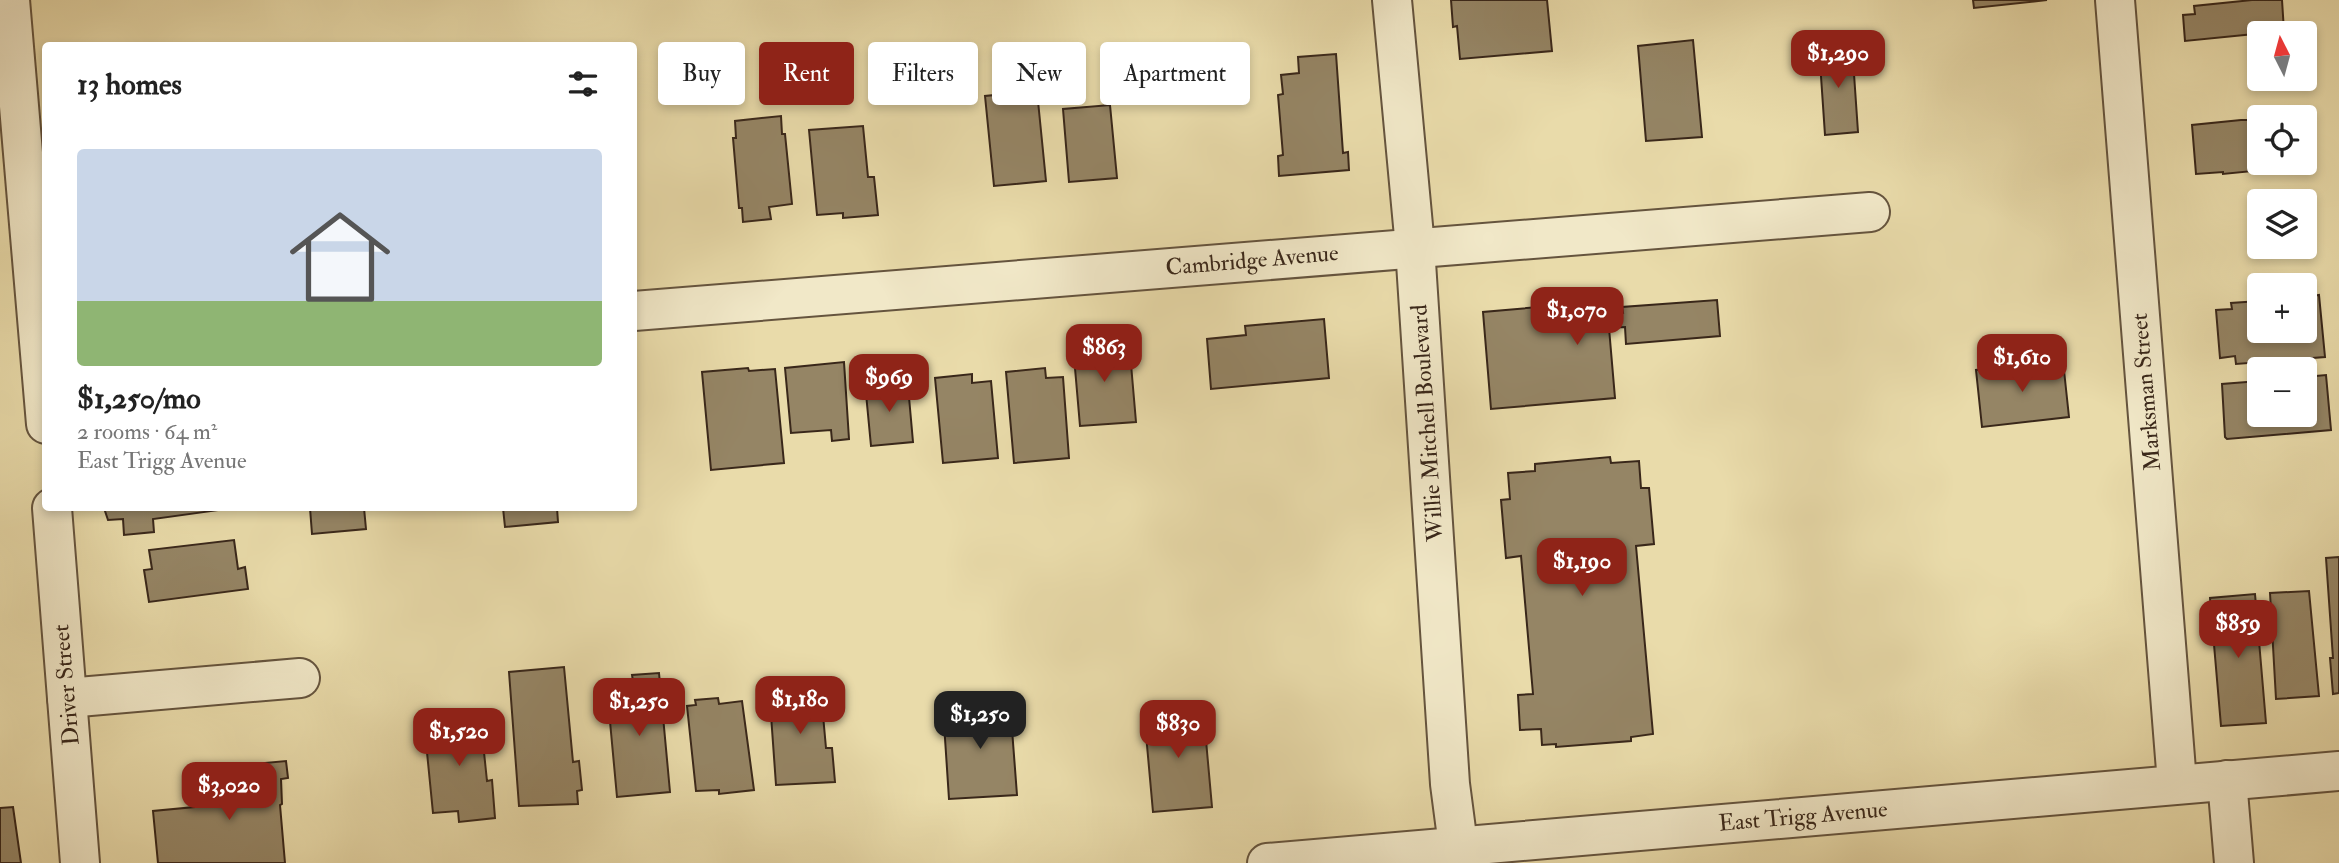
<!DOCTYPE html>
<html lang="en">
<head>
<meta charset="utf-8">
<style>
	:root { --surface:#fff; --page:#f2f2f2; --text:#222; --muted:#767676; --accent:#8f2418 }
	body { margin:0; font-family:"IM FELL Double Pica",serif; background:var(--page); color:var(--text); height:100vh; display:flex; flex-direction:column; font-size:26px; white-space:nowrap }
	* { box-sizing:border-box; margin:0 }
	p { font-size:23px; color:var(--muted) }
	.icon { flex:none; width:38px; height:38px; fill:none; stroke:currentColor; stroke-width:2; stroke-linecap:round; stroke-linejoin:round }
	.map { position:relative; flex:1; overflow:hidden }
	.side { position:absolute; left:42px; top:42px; width:595px; height:469px; display:flex; flex-direction:column; background:var(--surface); border-radius:7px; box-shadow:0 4px 10px #0003 }
	.side>* { flex:none }
	.guide { position:absolute; left:658px; top:42px; width:665px; height:63px; display:flex; gap:14px }
	.needle { width:46px; rotate:354deg }
	.fabs { position:absolute; left:2247px; top:21px; display:grid; gap:14px }
	.fabs a { display:grid; place-items:center; width:70px; height:70px; border-radius:7px; background:var(--surface); box-shadow:0 4px 10px #0003; font-size:35px }
	.price { position:absolute; translate:-50% -60px; padding:0 16px; border-radius:14px; background:var(--accent); color:#fff; font-size:23px; line-height:46px; filter:drop-shadow(0 2px 4px #0008) }
	.price::after { content:''; position:absolute; left:50%; top:42px; width:21px; height:16px; margin-left:-10px; background:inherit; clip-path:polygon(0 0,100% 0,50% 100%) }
	.price.on { background:#222; color:#fff }
	ul { padding:0; list-style:none }
	li { display:grid; align-content:center; gap:14px; height:371px; padding:0 35px }
	li span { display:grid; place-items:center; height:217px; border-radius:7px; color:#555 }
	li>.icon { margin-inline-start:auto }
	span .icon { width:126px; height:126px; fill:#fffc; stroke-width:1 }
	li b { font-size:30px }
	h2 { display:flex; justify-content:space-between; align-items:center; height:84px; padding:0 35px; font-size:30px }
	.chip { padding:0 24px; border-radius:7px; background:var(--surface); box-shadow:0 4px 10px #0003; font-size:24px; line-height:63px }
	.chip.on { background:var(--accent); color:#fff }
	.map>svg:first-child { display:block }
	.building { fill:#958565; stroke:#39271a; stroke-width:2 }
	.lines { fill:none; stroke-linecap:round; stroke-linejoin:round }
	.minor-casing { stroke:#65543e; stroke-width:42 }
	.minor { stroke:#f1e8c8; stroke-width:38 }
	.labels { text-anchor:middle; dominant-baseline:central; stroke-width:6; stroke-linejoin:round; paint-order:stroke }
	.street-label { font-size:23px; fill:#39271a; stroke:#f1e8c8 }
</style>
</head>
<body>
<div class="map">
<svg width="2339" height="863" viewBox="0 0 2339 863">
	<rect width="100%" height="100%" fill="#e9dbaa"/>
	<filter id="stains"><feTurbulence type="fractalNoise" baseFrequency=".00286" numOctaves="4"/><feColorMatrix values="0 0 0 0 .2 0 0 0 0 .09 0 0 0 0 .02 0 0 0 .5 -.17"/></filter>
	<radialGradient id="worn" r=".72"><stop offset=".6" stop-color="#630" stop-opacity="0"/><stop offset="1" stop-color="#630" stop-opacity=".3"/></radialGradient>
	<g class="building">
		<polygon points="1451,0 1547,0 1552,51 1460,59 1457,26 1453,27"/>
		<polygon points="1973,0 2047,0 1974,8"/>
		<polygon points="2252,0 2282,0 2284,31 2185,41 2183,15 2195,14 2194,6"/>
		<polygon points="1693,40 1702,137 1646,141 1638,46"/>
		<polygon points="1852,45 1858,132 1825,135 1819,47"/>
		<polygon points="1336,54 1343,153 1348,152 1349,170 1279,176 1278,156 1283,155 1278,95 1283,94 1281,75 1299,73 1298,57"/>
		<polygon points="1037,91 1046,181 994,186 985,96"/>
		<polygon points="1110,105 1117,178 1069,182 1063,109"/>
		<polygon points="781,116 782,134 785,134 792,204 769,207 771,219 743,222 742,208 739,208 733,138 736,138 735,121"/>
		<polygon points="2241,120 2259,120 2259,163 2301,163 2302,166 2223,174 2223,172 2196,174 2192,125"/>
		<polygon points="863,126 868,177 874,177 878,215 843,218 843,213 817,215 809,130"/>
		<polygon points="2319,295 2325,357 2236,364 2235,356 2220,358 2216,310 2232,309 2231,303 2259,301 2259,331 2305,331 2305,297"/>
		<polygon points="1717,300 1720,336 1626,344 1625,327 1609,328 1615,398 1491,409 1483,312 1607,301 1608,315 1623,313 1622,307"/>
		<polygon points="1324,319 1329,378 1211,389 1207,339 1246,335 1245,326"/>
		<polygon points="1129,341 1136,422 1080,426 1073,345"/>
		<polygon points="2063,361 2069,417 1982,427 1976,370"/>
		<polygon points="844,362 849,439 832,441 831,430 791,433 785,368"/>
		<polygon points="748,368 749,371 775,369 784,463 711,470 702,372"/>
		<polygon points="1045,368 1046,378 1063,377 1069,458 1014,463 1006,372"/>
		<polygon points="972,374 972,383 991,381 998,458 943,463 935,378"/>
		<polygon points="2326,375 2331,430 2227,439 2225,437 2222,384 2259,381 2259,415 2305,415 2305,377"/>
		<polygon points="885,381 886,388 908,386 913,442 871,446 865,383"/>
		<polygon points="1610,457 1611,463 1639,461 1641,488 1649,488 1654,544 1636,546 1653,734 1631,737 1631,741 1556,747 1556,744 1542,745 1541,729 1520,730 1518,695 1533,694 1521,556 1506,558 1501,500 1510,499 1508,473 1535,471 1535,464"/>
		<polygon points="104,508 219,508 219,510 153,519 154,532 124,535 123,519 108,520"/>
		<polygon points="310,508 364,508 366,529 312,534"/>
		<polygon points="503,508 557,508 558,522 505,527"/>
		<polygon points="234,540 238,569 245,567 248,589 149,602 144,570 152,569 149,550"/>
		<polygon points="2339,557 2339,693 2333,694 2330,658 2333,658 2326,558"/>
		<polygon points="2309,591 2319,696 2276,699 2270,593"/>
		<polygon points="2255,594 2266,723 2221,726 2210,598"/>
		<polygon points="564,667 573,762 579,761 582,790 577,791 578,804 519,806 509,672"/>
		<polygon points="659,673 670,792 617,797 607,689 634,687 632,675"/>
		<polygon points="817,683 818,693 821,693 826,748 832,748 835,782 776,785 769,687"/>
		<polygon points="718,698 719,704 742,701 754,790 719,794 719,790 696,791 687,706 696,705 695,700"/>
		<polygon points="1010,703 1017,795 949,799 943,708"/>
		<polygon points="1203,707 1212,807 1153,812 1144,712"/>
		<polygon points="480,714 487,781 492,780 495,818 459,822 458,811 433,813 424,722"/>
		<polygon points="286,761 288,778 281,779 282,804 280,805 285,863 158,863 153,811 226,804 222,767"/>
		<polygon points="13,807 21,863 0,863 0,808"/>
	</g>
	<g class="lines">
		<defs>
			<g id="minor">
				<polyline points="10,0 46,424"/>
				<polyline points="1392,0 1415,247 1450,784 1458,845"/>
				<polyline points="2115,0 2177,783"/>
				<polyline points="634,311 1870,212"/>
				<polyline points="52,508 80,863"/>
				<polyline points="67,698 300,678"/>
				<polyline points="2227,780 2234,863"/>
				<polyline points="1267,863 2339,771"/>
			</g>
		</defs>
		<use href="#minor" class="minor-casing"/>
		<use href="#minor" class="minor"/>
	</g>
	<g class="labels">
		<g class="street-label">
			<text transform="translate(1252 260) rotate(-5)">Cambridge Avenue</text>
			<text transform="translate(2146 392) rotate(-95)">Marksman Street</text>
			<text transform="translate(1427 423) rotate(-94)">Willie Mitchell Boulevard</text>
			<text transform="translate(66 685) rotate(-95)">Driver Street</text>
			<text transform="translate(1803 816) rotate(-5)">East Trigg Avenue</text>
		</g>
	</g>
	<rect width="100%" height="100%" filter="url(#stains)"/>
	<rect width="100%" height="100%" fill="url(#worn)"/>
</svg>
<div class="fabs">
<a><svg class="needle" viewBox="-14 -14 28 28"><path d="M0-13l5 13h-10z" fill="#e53935"/><path d="M0 13l5-13h-10z" fill="#767676"/></svg></a>
<a><svg class="icon" aria-label="locate" viewBox="0 0 24 24"><circle cx="12" cy="12" r="6"/><path d="M12 2v4M12 18v4M2 12h4M18 12h4"/></svg></a>
<a><svg class="icon" aria-label="layers" viewBox="0 0 24 24"><path d="M12 4l9 5-9 5-9-5zM3 14l9 5 9-5"/></svg></a>
<a>+</a>
<a>−</a>
</div>
<b class="price" style="left:1838px;top:90px">$1,290</b>
<b class="price" style="left:1577px;top:347px">$1,070</b>
<b class="price" style="left:1104px;top:384px">$863</b>
<b class="price" style="left:2022px;top:394px">$1,610</b>
<b class="price" style="left:889px;top:414px">$969</b>
<b class="price" style="left:1582px;top:598px">$1,190</b>
<b class="price" style="left:2238px;top:660px">$859</b>
<b class="price" style="left:800px;top:736px">$1,180</b>
<b class="price" style="left:639px;top:738px">$1,250</b>
<b class="price on" style="left:980px;top:751px">$1,250</b>
<b class="price" style="left:1178px;top:760px">$830</b>
<b class="price" style="left:459px;top:768px">$1,520</b>
<b class="price" style="left:229px;top:822px">$3,020</b>
<div class="guide">
<a class="chip">Buy</a>
<a class="chip on">Rent</a>
<a class="chip">Filters</a>
<a class="chip">New</a>
<a class="chip">Apartment</a>
</div>
<section class="side">
<h2>13 homes<svg class="icon" aria-label="filters" viewBox="0 0 24 24"><path d="M4 7h16M4 17h16"/><circle cx="9" cy="7" r="2"/><circle cx="15" cy="17" r="2"/></svg></h2>
<ul>
<li><span style="background:linear-gradient(#c9d6e8 70%,#8fb573 0)"><svg class="icon" aria-label="home" viewBox="0 0 24 24"><path d="M3 11l9-7 9 7M6 9v11h12V9"/></svg></span><div><b>$1,250/mo</b><p>2 rooms · 64 m²</p><p>East Trigg Avenue</p></div></li>
</ul>
</section>
</div>
</body>
</html>
